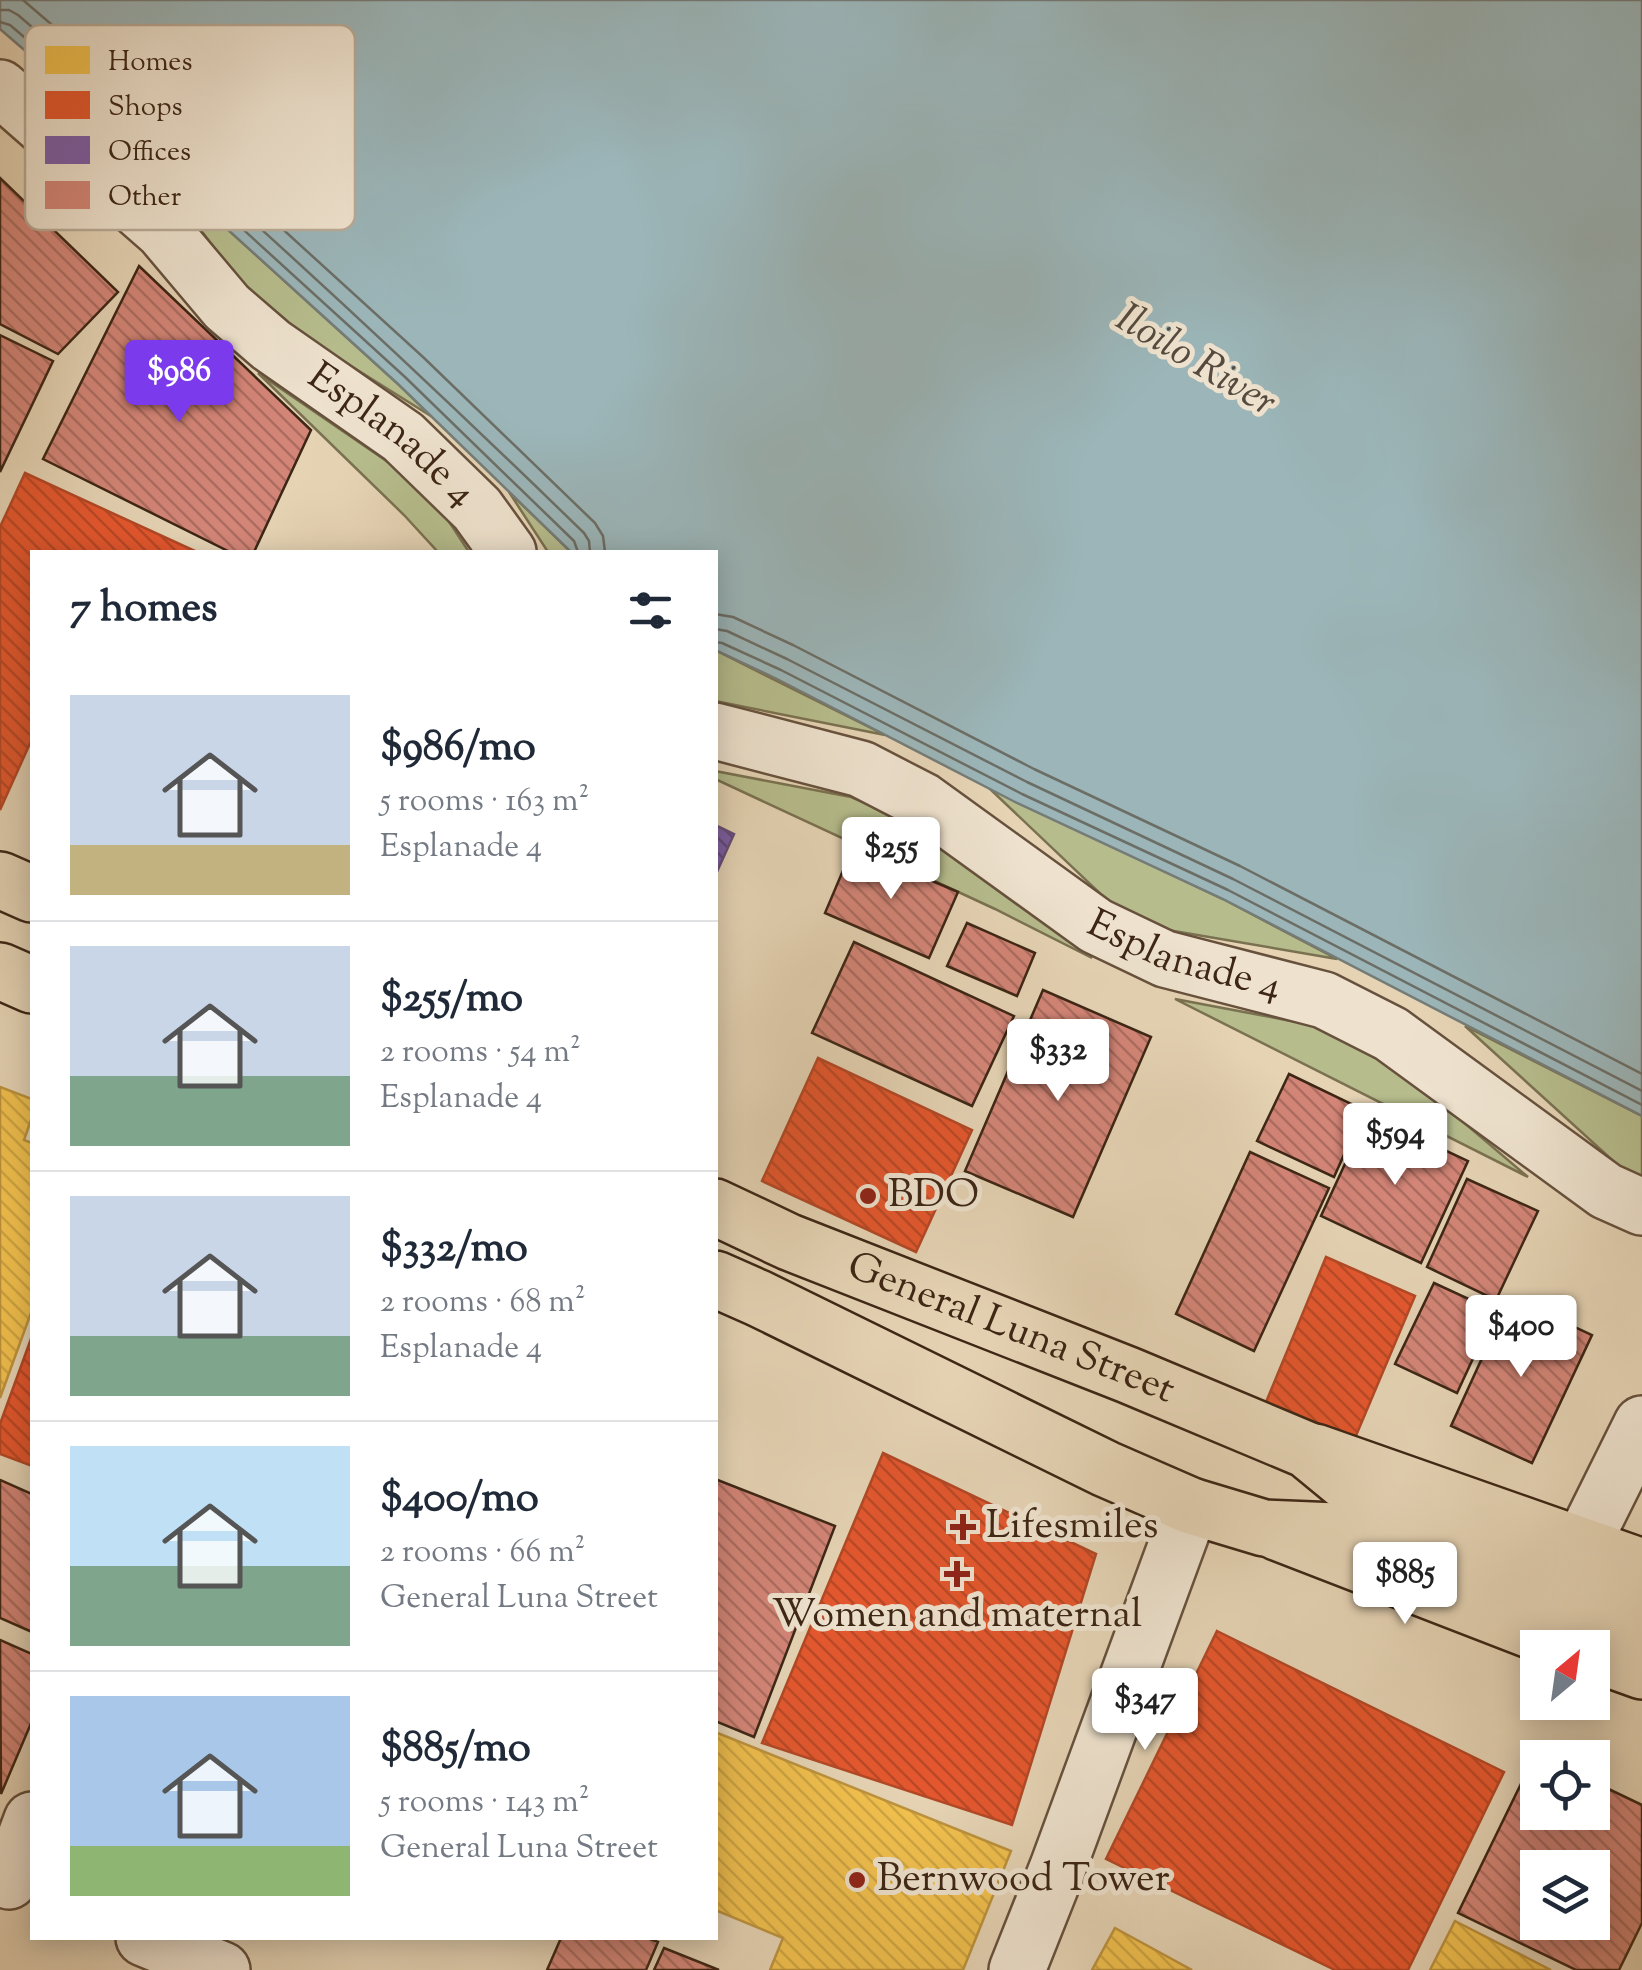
<!DOCTYPE html>
<html lang="en">
<head>
<meta charset="utf-8">
<style>
	:root { --surface:#fff; --page:#f6f6f7; --text:#1f2937; --muted:#747a83; --line:#e0e1e3; --accent:#7c3aed }
	body { margin:0; font-family:"Sorts Mill Goudy",serif; background:var(--page); color:var(--text); height:100vh; display:flex; flex-direction:column; font-size:38px; white-space:nowrap }
	* { box-sizing:border-box; margin:0 }
	p { font-size:32px; color:var(--muted) }
	.icon { flex:none; width:55px; height:55px; fill:none; stroke:currentColor; stroke-width:2; stroke-linecap:round; stroke-linejoin:round }
	.map { position:relative; flex:1; overflow:hidden }
	.drawer { position:absolute; left:30px; top:550px; width:688px; height:1390px; display:flex; flex-direction:column; background:var(--surface); border-radius:0px; box-shadow:0 5px 25px #0003 }
	.drawer>* { flex:none }
	.needle { width:65px; rotate:29deg }
	.buttons { position:absolute; left:1520px; top:1630px; display:grid; gap:20px }
	.buttons a { display:grid; place-items:center; width:90px; height:90px; border-radius:0px; background:var(--surface); box-shadow:0 5px 25px #0003; font-size:50px }
	.price { position:absolute; translate:-50% -85px; padding:0 22px; border-radius:10px; background:#fff; color:#222; font-size:32px; line-height:65px; filter:drop-shadow(0 2px 5px #0008) }
	.price::after { content:''; position:absolute; left:50%; top:60px; width:30px; height:22px; margin-left:-15px; background:inherit; clip-path:polygon(0 0,100% 0,50% 100%) }
	.price.on { background:var(--accent); color:#fff }
	ul { padding:0; list-style:none }
	li { display:flex; align-items:center; gap:30px; height:250px; padding:0 40px }
	li+li { border-top:2px solid var(--line) }
	li span { display:grid; place-items:center; flex:none; width:280px; height:200px; border-radius:0px; color:#555 }
	li>.icon { margin-inline-start:auto }
	span .icon { width:120px; height:120px; fill:#fffc; stroke-width:1 }
	li b { font-size:42px }
	h2 { display:flex; justify-content:space-between; align-items:center; height:120px; padding:0 40px; font-size:42px }
	.map>svg:first-child { display:block }
	.garden { fill:#b6bc8c; stroke:#7a7150; stroke-width:2.5 }
	.water { fill:#9bb5b8; stroke:#757c77; stroke-width:2.5 }
	.homes { fill:url(#homes-back-hatch); stroke:#bc923d; stroke-width:2.5 }
	.shops { fill:url(#shops-back-hatch); stroke:#b24826; stroke-width:2.5 }
	.offices { fill:url(#offices-back-hatch); stroke:#684d7b; stroke-width:2.5 }
	.lines { fill:none; stroke-linecap:round; stroke-linejoin:round }
	.shore { stroke:#6c6e66; stroke-width:2.5 }
	.building { fill:url(#building-back-hatch); stroke:#3d2615; stroke-width:2.5; fill-rule:evenodd }
	.minor-casing { stroke:#67513d; stroke-width:60 }
	.major-casing { stroke:#3d2615; stroke-width:60 }
	.highway-casing { stroke:#3d2615; stroke-width:60 }
	.minor { stroke:#eee2ce; stroke-width:55 }
	.major { stroke:#e5d3b4; stroke-width:55 }
	.highway { stroke:#e5d3b4; stroke-width:55 }
	.poi-dot { fill:#8f2418; stroke:#eee2ce; stroke-width:4 }
	.labels { text-anchor:middle; dominant-baseline:central; stroke-width:10; stroke-linejoin:round; paint-order:stroke }
	.street-label { font-size:40px; fill:#3d2615; stroke:#eee2ce }
	.poi-label { font-size:40px; fill:#3d2615; stroke:#eee2ce; text-anchor:start }
	.water-label { font-size:42px; font-style:italic; fill:#544a3e; stroke:#eee2ce }
	.key { fill:#eee2ce; stroke:#b9aa96; stroke-width:2.5 }
	.key-label { font-size:28px; fill:#3d2615 }
</style>
</head>
<body>
<div class="map">
<svg width="1642" height="1970" viewBox="0 0 1642 1970">
	<defs>
		<pattern id="homes-back-hatch" width="6" height="6" patternUnits="userSpaceOnUse" patternTransform="scale(2.5)"><rect width="6" height="6" fill="#f2c14e"/><path d="M-1 5l2 2M0 0l6 6M5-1l2 2" fill="none" stroke="#d0a643"/></pattern>
		<pattern id="shops-back-hatch" width="6" height="6" patternUnits="userSpaceOnUse" patternTransform="scale(2.5)"><rect width="6" height="6" fill="#e4572e"/><path d="M-1 5l2 2M0 0l6 6M5-1l2 2" fill="none" stroke="#ba4826"/></pattern>
		<pattern id="offices-back-hatch" width="6" height="6" patternUnits="userSpaceOnUse" patternTransform="scale(2.5)"><rect width="6" height="6" fill="#7b5ea7"/><path d="M-1 5l2 2M0 0l6 6M5-1l2 2" fill="none" stroke="#61497f"/></pattern>
		<pattern id="building-back-hatch" width="6" height="6" patternUnits="userSpaceOnUse" patternTransform="scale(2.5)"><rect width="6" height="6" fill="#d38577"/><path d="M-1 5l2 2M0 0l6 6M5-1l2 2" fill="none" stroke="#ac6d60"/></pattern>
	</defs>
	<rect width="100%" height="100%" fill="#e5d3b4"/>
	<filter id="stains"><feTurbulence type="fractalNoise" baseFrequency=".002" numOctaves="4"/><feColorMatrix values="0 0 0 0 .2 0 0 0 0 .09 0 0 0 0 .02 0 0 0 .5 -.17"/></filter>
	<radialGradient id="worn" r=".72"><stop offset=".6" stop-color="#630" stop-opacity="0"/><stop offset="1" stop-color="#630" stop-opacity=".3"/></radialGradient>
	<g class="garden">
		<polygon points="138,148 398,384 434,418 292,329 245,288"/>
		<polygon points="258,373 401,471 444,514 469,552 438,552 404,515"/>
		<polygon points="509,492 571,552 548,552"/>
		<polygon points="715,650 885,735 715,701"/>
		<polygon points="715,771 851,797 910,822 1092,958 995,909 715,779"/>
		<polygon points="989,788 1223,899 1337,959 1168,930 1109,902"/>
		<polygon points="1175,999 1318,1026 1388,1058 1528,1177"/>
		<polygon points="1465,1026 1642,1116 1642,1178 1622,1169"/>
	</g>
	<polygon class="water" points="0,0 1642,0 1642,1116 1223,899 1017,803 777,679 715,650 715,552 571,552 398,384 138,148 0,29"/>
	<g class="homes">
		<polygon points="0,1087 32,1099 32,1117 24,1140 32,1143 32,1310 0,1398"/>
		<polygon points="715,1732 1011,1851 963,1970 770,1970 783,1938 715,1910"/>
		<polygon points="1455,1921 1551,1970 1430,1970"/>
		<polygon points="1115,1928 1192,1970 1092,1970"/>
	</g>
	<g class="shops">
		<polygon points="25,473 197,552 32,552 32,739 0,810 0,527"/>
		<polygon points="818,1058 972,1130 916,1252 762,1181"/>
		<polygon points="1326,1257 1415,1296 1352,1445 1264,1407"/>
		<polygon points="32,1336 32,1466 0,1454 0,1424"/>
		<polygon points="883,1453 1096,1554 1012,1825 762,1743"/>
		<polygon points="1217,1631 1504,1772 1408,1970 1335,1970 1106,1859"/>
	</g>
	<polygon class="offices" points="715,825 734,834 715,876"/>
	<g class="lines">
		<g class="shore">
			<polyline points="23,0 163,120 423,357 595,523 603,536 605,552"/>
			<path d="M0,10H9L18,15C213,181 400,354 584,533L589,541L590,552"/>
			<polyline points="0,22 10,25 145,140 405,377 574,541 578,552"/>
			<polyline points="715,614 733,617 793,645 1034,769 1240,866 1642,1074"/>
			<polyline points="715,629 727,631 787,659 1027,782 1233,879 1642,1091"/>
			<polyline points="715,642 722,643 781,670 1022,794 1228,890 1642,1105"/>
		</g>
	</g>
	<g class="building">
		<polygon points="0,178 118,292 58,354 0,324"/>
		<polygon points="139,266 311,430 254,552 230,552 43,459"/>
		<polygon points="0,335 53,361 0,472"/>
		<polygon points="853,847 958,892 929,958 825,913"/>
		<polygon points="967,923 1035,953 1017,996 947,966"/>
		<polygon points="854,942 1014,1016 972,1106 812,1033"/>
		<polygon points="1043,990 1151,1037 1073,1217 965,1171"/>
		<polygon points="1289,1074 1364,1110 1334,1177 1257,1141"/>
		<polygon points="1368,1114 1468,1161 1421,1263 1321,1216"/>
		<polygon points="1250,1152 1329,1188 1254,1351 1176,1314"/>
		<polygon points="1467,1179 1538,1211 1496,1300 1427,1267"/>
		<polygon points="1434,1283 1495,1311 1457,1393 1395,1364"/>
		<polygon points="1510,1297 1592,1335 1532,1463 1451,1426"/>
		<polygon points="715,1479 835,1526 754,1737 715,1721"/>
		<polygon points="0,1480 32,1494 32,1632 0,1618"/>
		<polygon points="0,1640 32,1654 32,1721 1,1794"/>
		<path d="M1536,1753L1545,1758H1538V1812H1592V1781L1642,1805V1923L1619,1970H1576L1458,1913ZM1538,1868H1592V1922H1538Z"/>
		<polygon points="561,1938 648,1938 658,1942 646,1970 547,1970"/>
		<polygon points="664,1948 719,1970 654,1970"/>
	</g>
	<g class="lines">
		<defs>
			<g id="minor">
				<path id="s1" d="M0,88L163,231L227,307L271,345L403,437L477,509L508,552"/>
				<path id="s2" d="M715,731L861,769L923,801L1096,926L1165,959L1324,1000L1391,1034L1606,1191L1642,1207"/>
				<polyline points="1581,1547 1642,1424"/>
				<polyline points="9,1881 32,1820"/>
				<polyline points="144,1938 222,1970"/>
				<polyline points="1017,1970 1058,1867 1191,1506"/>
			</g>
			<g id="major">
				<polyline points="1315,1452 1642,1567"/>
				<polyline points="1277,1532 1577,1648"/>
				<polyline points="1592,1653 1642,1671"/>
			</g>
			<g id="highway">
				<polyline points="0,880 32,894"/>
				<polyline points="0,971 32,985"/>
				<path id="s3" d="M715,1207L789,1242L1128,1375L1307,1450L1409,1534L1521,1578L1642,1619"/>
				<polyline points="715,1279 758,1298 1106,1469 1191,1506 1264,1528 1409,1534"/>
			</g>
		</defs>
		<use href="#minor" class="minor-casing"/>
		<use href="#major" class="major-casing"/>
		<use href="#highway" class="highway-casing"/>
		<use href="#minor" class="minor"/>
		<use href="#major" class="major"/>
		<use href="#highway" class="highway"/>
	</g>
	<g class="poi-dot">
		<circle cx="868" cy="1196" r="10"/>
		<path d="M958 1512h10v10h10v10h-10v10h-10v-10h-10v-10h10z"/>
		<path d="M952 1559h10v10h10v10h-10v10h-10v-10h-10v-10h10z"/>
		<circle cx="857" cy="1880" r="10"/>
	</g>
	<g class="labels">
		<g class="street-label">
			<text stroke="none"><textPath href="#s1" startOffset="525">Esplanade 4</textPath></text>
			<text stroke="none"><textPath href="#s2" startOffset="528">Esplanade 4</textPath></text>
			<text stroke="none"><textPath href="#s3" startOffset="320">General Luna Street</textPath></text>
		</g>
		<g class="poi-label">
			<text x="888" y="1196">BDO</text>
			<text x="986" y="1527">Lifesmiles</text>
			<text x="957" y="1616" text-anchor="middle">Women and maternal</text>
			<text x="877" y="1880">Bernwood Tower</text>
		</g>
		<g class="water-label">
			<text transform="translate(1195 362) rotate(31)">Iloilo River</text>
		</g>
	</g>
	<rect x="25" y="25" width="330" height="205" rx="15" class="key"/>
	<rect x="45" y="46" width="45" height="28" fill="#f2c14e"/>
	<rect x="45" y="91" width="45" height="28" fill="#e4572e"/>
	<rect x="45" y="136" width="45" height="28" fill="#7b5ea7"/>
	<rect x="45" y="181" width="45" height="28" fill="#d38577"/>
	<g class="key-label">
		<text x="108" y="70">Homes</text>
		<text x="108" y="115">Shops</text>
		<text x="108" y="160">Offices</text>
		<text x="108" y="205">Other</text>
	</g>
	<rect width="100%" height="100%" filter="url(#stains)"/>
	<rect width="100%" height="100%" fill="url(#worn)"/>
</svg>
<div class="buttons">
<a><svg class="needle" viewBox="-14 -14 28 28"><path d="M0-13l5 13h-10z" fill="#e53935"/><path d="M0 13l5-13h-10z" fill="#747a83"/></svg></a>
<a><svg class="icon" aria-label="locate" viewBox="0 0 24 24"><circle cx="12" cy="12" r="6"/><path d="M12 2v4M12 18v4M2 12h4M18 12h4"/></svg></a>
<a><svg class="icon" aria-label="layers" viewBox="0 0 24 24"><path d="M12 4l9 5-9 5-9-5zM3 14l9 5 9-5"/></svg></a>
</div>
<b class="price on" style="left:179px;top:425px">$986</b>
<b class="price" style="left:891px;top:902px">$255</b>
<b class="price" style="left:1058px;top:1104px">$332</b>
<b class="price" style="left:1395px;top:1188px">$594</b>
<b class="price" style="left:1521px;top:1380px">$400</b>
<b class="price" style="left:1405px;top:1627px">$885</b>
<b class="price" style="left:1145px;top:1753px">$347</b>
<section class="drawer">
<h2>7 homes<svg class="icon" aria-label="filters" viewBox="0 0 24 24"><path d="M4 7h16M4 17h16"/><circle cx="9" cy="7" r="2"/><circle cx="15" cy="17" r="2"/></svg></h2>
<ul>
<li><span style="background:linear-gradient(#c9d6e8 75%,#c2b280 0)"><svg class="icon" aria-label="home" viewBox="0 0 24 24"><path d="M3 11l9-7 9 7M6 9v11h12V9"/></svg></span><div><b>$986/mo</b><p>5 rooms · 163 m²</p><p>Esplanade 4</p></div></li>
<li><span style="background:linear-gradient(#c9d6e8 65%,#7fa58c 0)"><svg class="icon" aria-label="home" viewBox="0 0 24 24"><path d="M3 11l9-7 9 7M6 9v11h12V9"/></svg></span><div><b>$255/mo</b><p>2 rooms · 54 m²</p><p>Esplanade 4</p></div></li>
<li><span style="background:linear-gradient(#c9d6e8 70%,#7fa58c 0)"><svg class="icon" aria-label="home" viewBox="0 0 24 24"><path d="M3 11l9-7 9 7M6 9v11h12V9"/></svg></span><div><b>$332/mo</b><p>2 rooms · 68 m²</p><p>Esplanade 4</p></div></li>
<li><span style="background:linear-gradient(#bfe0f5 60%,#7fa58c 0)"><svg class="icon" aria-label="home" viewBox="0 0 24 24"><path d="M3 11l9-7 9 7M6 9v11h12V9"/></svg></span><div><b>$400/mo</b><p>2 rooms · 66 m²</p><p>General Luna Street</p></div></li>
<li><span style="background:linear-gradient(#a9c7e8 75%,#8fb573 0)"><svg class="icon" aria-label="home" viewBox="0 0 24 24"><path d="M3 11l9-7 9 7M6 9v11h12V9"/></svg></span><div><b>$885/mo</b><p>5 rooms · 143 m²</p><p>General Luna Street</p></div></li>
</ul>
</section>
</div>
</body>
</html>
